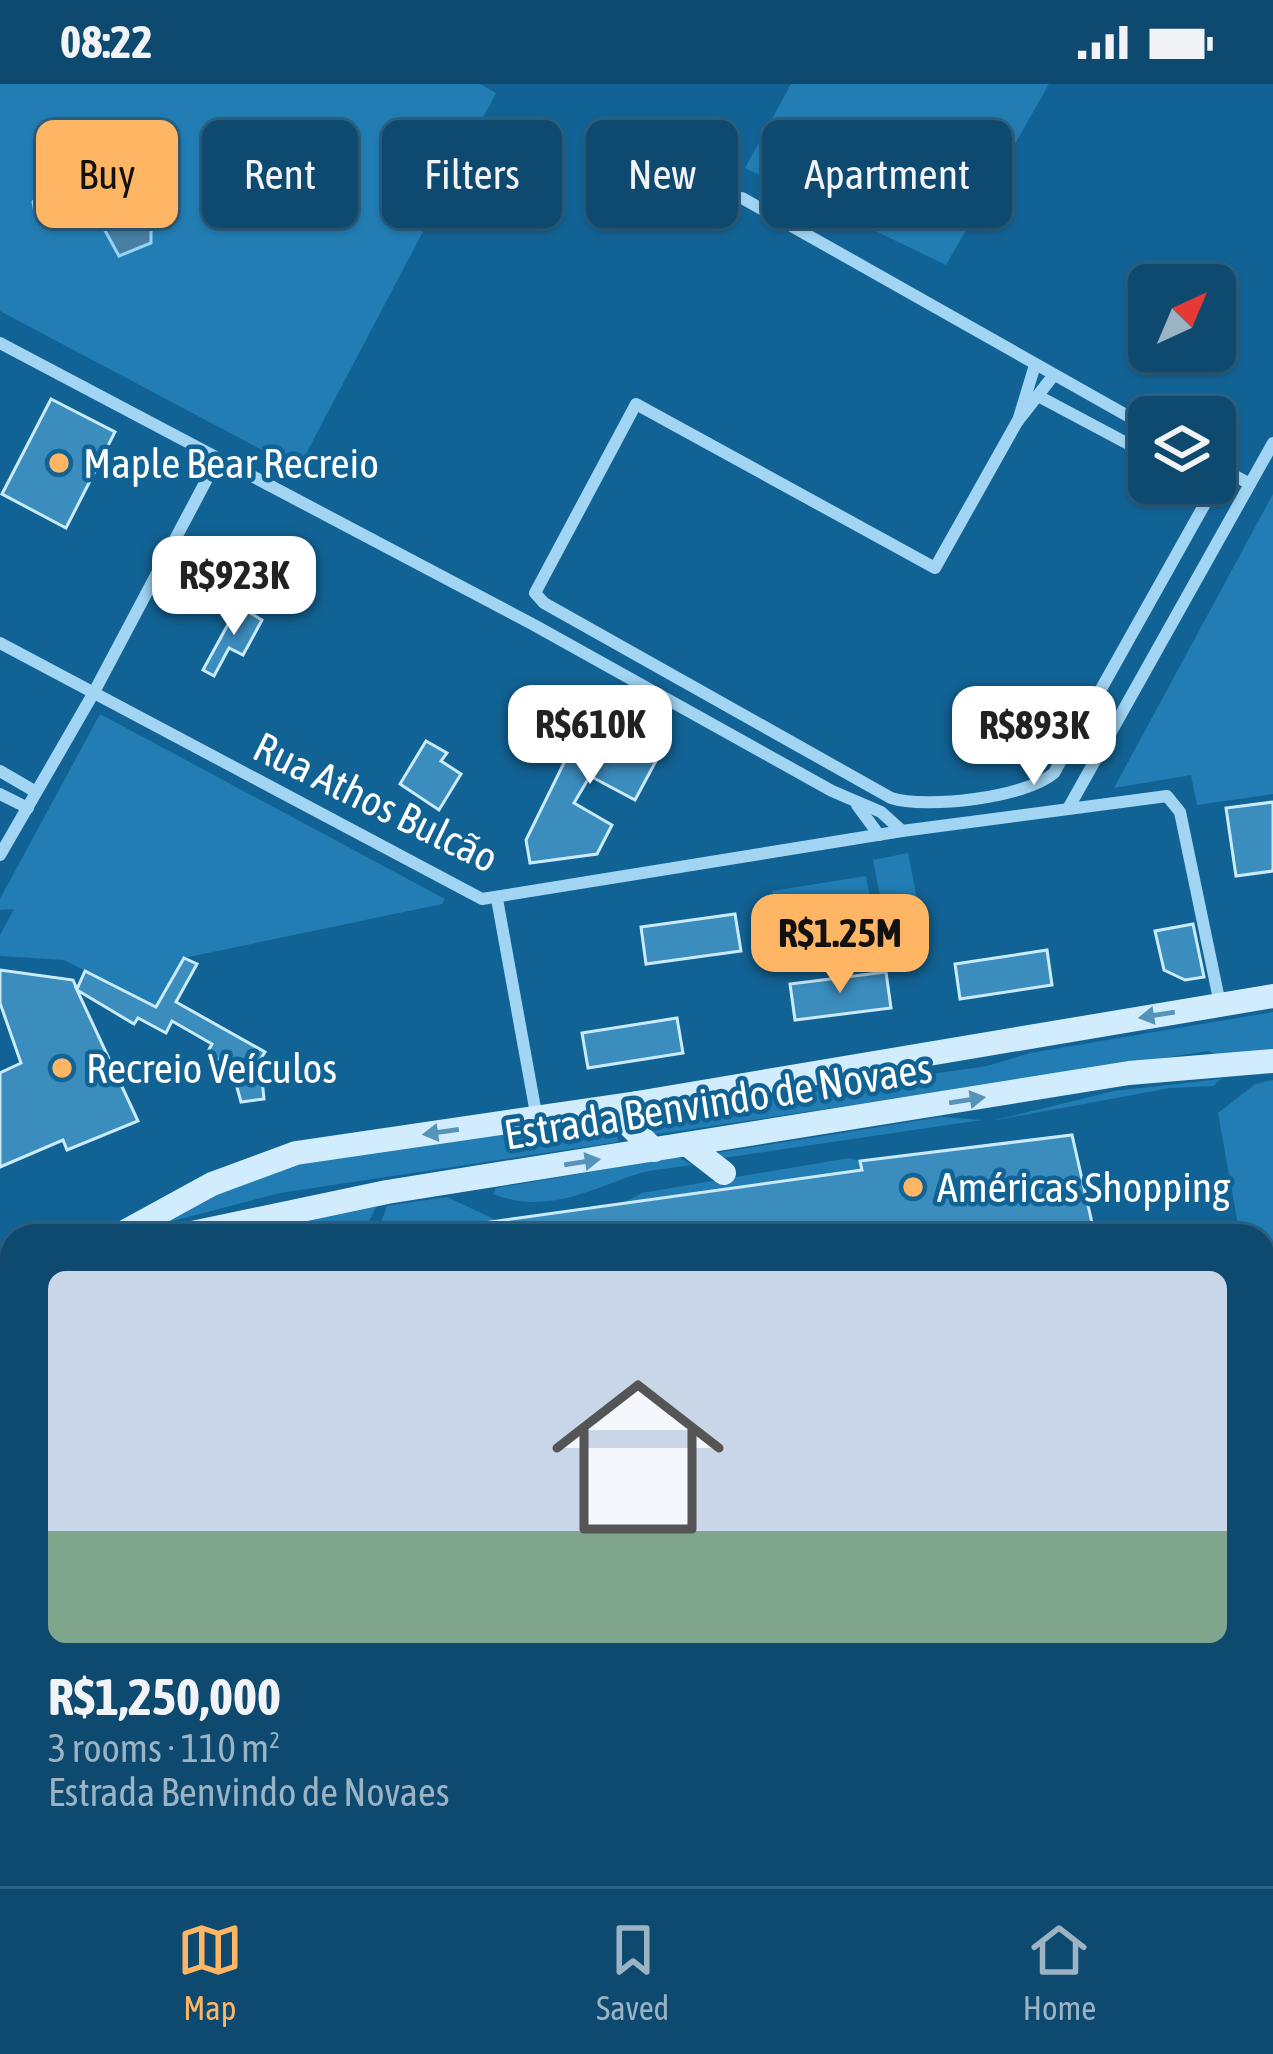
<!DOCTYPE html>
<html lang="en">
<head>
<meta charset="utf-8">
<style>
	:root { --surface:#0e4a70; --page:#175175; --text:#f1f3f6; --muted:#9bb3c3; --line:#2e6283; --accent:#ffb664 }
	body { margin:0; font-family:"Asap Condensed",sans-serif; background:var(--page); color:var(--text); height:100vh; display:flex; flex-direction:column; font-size:45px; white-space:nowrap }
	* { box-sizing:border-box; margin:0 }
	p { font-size:39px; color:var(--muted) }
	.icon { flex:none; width:66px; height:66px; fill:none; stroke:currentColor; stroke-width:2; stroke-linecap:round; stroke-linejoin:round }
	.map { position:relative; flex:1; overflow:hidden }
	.sheet { position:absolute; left:0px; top:1140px; width:1275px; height:663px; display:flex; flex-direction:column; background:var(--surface); border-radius:36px 36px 0 0; box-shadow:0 3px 9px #0004,0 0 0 3px var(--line) }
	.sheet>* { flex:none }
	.hud { position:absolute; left:36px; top:36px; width:1203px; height:108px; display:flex; gap:24px }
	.needle { width:78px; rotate:44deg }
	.controls { position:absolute; left:1128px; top:180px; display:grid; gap:24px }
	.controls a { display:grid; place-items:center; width:108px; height:108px; border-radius:18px; background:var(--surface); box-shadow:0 3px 9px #0004,0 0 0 3px var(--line); font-size:60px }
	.price { position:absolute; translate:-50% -102px; padding:0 27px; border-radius:24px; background:#fff; color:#222; font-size:39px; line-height:78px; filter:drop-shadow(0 3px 6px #0008) }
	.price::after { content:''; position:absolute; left:50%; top:72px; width:36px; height:27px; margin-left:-18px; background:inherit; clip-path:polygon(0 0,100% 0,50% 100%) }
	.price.selected { background:var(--accent); color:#111 }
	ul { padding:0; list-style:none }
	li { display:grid; align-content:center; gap:24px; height:636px; padding:0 48px }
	li span { display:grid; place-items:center; height:372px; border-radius:18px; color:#555 }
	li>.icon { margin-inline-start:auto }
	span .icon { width:216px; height:216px; fill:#fffc; stroke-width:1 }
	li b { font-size:51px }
	.chip { padding:0 42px; border-radius:18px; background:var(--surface); box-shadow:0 3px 9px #0004,0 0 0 3px var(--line); font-size:42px; line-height:108px }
	.chip.selected { background:var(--accent); color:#111 }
	.status { display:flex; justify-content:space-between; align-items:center; height:84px; padding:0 60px; background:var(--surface); direction:ltr }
	.status svg { height:33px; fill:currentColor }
	.tab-bar { display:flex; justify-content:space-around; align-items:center; height:168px; border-top:3px solid var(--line); background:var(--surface); font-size:33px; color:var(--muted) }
	.tab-bar a { display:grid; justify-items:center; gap:6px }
	.tab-bar .selected { color:var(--accent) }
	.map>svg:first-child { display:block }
	.green { fill:#217db3 }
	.water { fill:#467fa3; stroke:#94d3f6; stroke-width:3 }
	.building { fill:#3b8dbe; stroke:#caeafd; stroke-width:3 }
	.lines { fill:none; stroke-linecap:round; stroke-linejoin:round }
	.street { stroke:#a2d5f3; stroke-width:12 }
	.secondary { stroke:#d1ecfc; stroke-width:24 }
	.highway { stroke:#fff; stroke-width:30 }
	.oneway { fill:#5593b9 }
	.poi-dot { fill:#ffb664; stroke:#126395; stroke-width:4.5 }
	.labels { text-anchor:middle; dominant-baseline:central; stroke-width:9; stroke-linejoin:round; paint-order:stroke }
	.poi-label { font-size:42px; fill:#fff; stroke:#126395; text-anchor:start }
	.street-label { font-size:42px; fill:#fff; stroke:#126395 }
</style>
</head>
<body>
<div class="status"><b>08:22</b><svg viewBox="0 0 49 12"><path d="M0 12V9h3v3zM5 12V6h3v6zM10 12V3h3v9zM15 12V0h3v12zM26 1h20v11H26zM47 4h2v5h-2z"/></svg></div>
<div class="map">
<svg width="1273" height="1802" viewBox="0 0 1273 1802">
	<rect width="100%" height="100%" fill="#126395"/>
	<g class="green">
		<polygon points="0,0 480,0 496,9 298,385 0,227"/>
		<polygon points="791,0 1049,0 946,181 745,84"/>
		<polygon points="1273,410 1273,710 1197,721 1191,691 1114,704"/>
		<polygon points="100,630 445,815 442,820 184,874 156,923 64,876 0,872 0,851 14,825 0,826 0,815"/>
		<polygon points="908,769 921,836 886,843 873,776"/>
		<polygon points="866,792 878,858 784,874 772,807"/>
		<polygon points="1273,928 1273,966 1218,973 1209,967 666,1049 650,1050 637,1033 987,982 1030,969"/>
		<polygon points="1221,995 1213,1002 1170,1004 991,1037 1114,1007"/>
		<polygon points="1273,996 1273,1201 1263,1203 1263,1152 1240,1152 1218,1029 1255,1000"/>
		<polygon points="615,1030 618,1058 280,1109 138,1146 282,1079"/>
		<polygon points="941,1033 982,1036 723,1074 716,1069"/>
		<path d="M678,1073L692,1081C673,1084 652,1085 634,1091C585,1108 545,1130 493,1110L496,1104Z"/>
		<polygon points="849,1074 860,1077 862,1086 621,1120 642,1109"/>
		<polygon points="447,1113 498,1137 433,1146 433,1152 376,1152 387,1122"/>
		<polygon points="376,1123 362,1152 224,1152"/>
	</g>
	<g class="water">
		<polygon points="69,61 90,73 122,68 133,108 82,101 66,127 35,129 33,118 48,98 45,70 50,63"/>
		<polygon points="149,123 161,134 151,147 151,159 119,172 102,141 131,136"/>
	</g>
	<g class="building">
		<polygon points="51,315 115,348 66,444 2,410"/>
		<polygon points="238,522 262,536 243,571 229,564 214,592 203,586"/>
		<polygon points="592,622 664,662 635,716 590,692 574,719 612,741 597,770 530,779 526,756"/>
		<polygon points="426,657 447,669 441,677 461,690 439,726 400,700"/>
		<polygon points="1273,718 1273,787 1236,792 1226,724"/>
		<polygon points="735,830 741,867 646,880 641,843"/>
		<polygon points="1193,840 1204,893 1185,896 1164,886 1155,847"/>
		<polygon points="1047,866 1052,901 960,915 955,880"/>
		<polygon points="184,874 197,880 176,918 265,968 260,976 264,1015 241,1018 232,985 207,969 212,960 172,937 166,949 138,934 134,940 77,906 138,1037 67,1066 63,1056 0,1083 0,989 21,979 0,919 0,886 73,896 77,905 85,887 156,923"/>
		<polygon points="886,888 891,924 795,936 790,900"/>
		<polygon points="677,934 683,969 588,984 582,949"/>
		<polygon points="1072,1051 1095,1152 447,1152 447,1144 862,1086 860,1077"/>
		<polygon points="0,1670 12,1676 12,1732 0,1757"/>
	</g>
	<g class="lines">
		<g class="street">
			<polyline points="742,114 1149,344"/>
			<polyline points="0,259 534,541 832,707 881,728 902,747"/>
			<path d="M1053,292L1017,338L935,484L636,320L535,509L544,519L891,714C926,725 1025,714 1054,689L1207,416L1208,406L1200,399"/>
			<polyline points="1040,313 1149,371"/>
			<polyline points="1018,337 1035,281"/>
			<polyline points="1215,381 1250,400"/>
			<polyline points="0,559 482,815 902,747 1167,712 1180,728 1220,920"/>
			<polyline points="0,687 36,708"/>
			<polyline points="0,710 28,724"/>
			<polyline points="857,721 879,751"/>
			<polyline points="1069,723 1273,359"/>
			<polyline points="0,771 93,610 216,378"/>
			<polyline points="497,815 537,1035"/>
			<polyline points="1263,1221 1273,1219"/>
			<polyline points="1263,1434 1273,1432"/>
			<polyline points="1263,1646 1273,1645"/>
			<polyline points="0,1653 12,1658"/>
			<polyline points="224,1791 244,1802"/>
		</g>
		<g class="secondary">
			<polyline points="637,1019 629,1041 654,1066"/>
			<polyline points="688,1061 724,1089"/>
			<polyline points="117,1152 212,1100 296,1069 637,1019 1273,912"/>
			<polyline points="178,1152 387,1108 1129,989 1273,977"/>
			<polyline points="0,1193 12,1192"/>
			<polyline points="0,1222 12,1217"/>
			<polyline points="0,1261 12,1267"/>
			<polyline points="0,1437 8,1448"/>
			<polyline points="626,1791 647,1802"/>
			<polyline points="18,1802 23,1791"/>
			<polyline points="48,1802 53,1791"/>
		</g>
		<g class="highway">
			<polyline points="0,1317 12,1324"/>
			<polyline points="0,1403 12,1410"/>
			<polyline points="678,1791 691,1802"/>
			<polyline points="711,1791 731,1802"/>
			<polyline points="877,1791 897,1802"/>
			<polyline points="962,1791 973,1795"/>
		</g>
	</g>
	<defs><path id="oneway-solid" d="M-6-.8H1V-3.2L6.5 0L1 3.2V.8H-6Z" transform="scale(3)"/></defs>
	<g class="oneway">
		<use href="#oneway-solid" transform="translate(1157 931) rotate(171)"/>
		<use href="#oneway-solid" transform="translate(967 1016) rotate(-9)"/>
		<use href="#oneway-solid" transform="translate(441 1048) rotate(172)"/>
		<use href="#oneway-solid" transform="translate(582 1078) rotate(-9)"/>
	</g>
	<g class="poi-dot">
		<circle cx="59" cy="379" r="12"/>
		<circle cx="62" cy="984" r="12"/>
		<circle cx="913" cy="1103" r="12"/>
	</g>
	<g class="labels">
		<g class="poi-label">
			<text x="83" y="379">Maple Bear Recreio</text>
			<text x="86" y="984">Recreio Veículos</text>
			<text x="937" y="1103">Américas Shopping</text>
		</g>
		<g class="street-label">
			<text transform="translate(376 718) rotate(26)">Rua Athos Bulcão</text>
			<text transform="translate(718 1017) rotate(-9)">Estrada Benvindo de Novaes</text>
		</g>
	</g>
</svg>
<div class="controls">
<a><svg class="needle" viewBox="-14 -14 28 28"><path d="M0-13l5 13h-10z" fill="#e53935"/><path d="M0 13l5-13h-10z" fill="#9bb3c3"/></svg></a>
<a><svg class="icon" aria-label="layers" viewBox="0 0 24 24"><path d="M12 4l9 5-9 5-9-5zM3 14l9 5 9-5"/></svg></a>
</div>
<b class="price" style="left:234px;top:554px">R$923K</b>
<b class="price" style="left:590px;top:703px">R$610K</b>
<b class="price" style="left:1034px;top:704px">R$893K</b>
<b class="price selected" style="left:840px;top:912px">R$1.25M</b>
<div class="hud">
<a class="chip selected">Buy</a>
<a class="chip">Rent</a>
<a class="chip">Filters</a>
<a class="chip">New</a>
<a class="chip">Apartment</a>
</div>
<section class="sheet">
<ul>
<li><span style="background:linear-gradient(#c9d6e8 70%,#7fa58c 0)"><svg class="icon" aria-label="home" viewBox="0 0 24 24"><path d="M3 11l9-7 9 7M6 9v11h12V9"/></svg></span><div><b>R$1,250,000</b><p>3 rooms · 110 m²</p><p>Estrada Benvindo de Novaes</p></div></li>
</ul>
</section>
</div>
<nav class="tab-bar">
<a class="selected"><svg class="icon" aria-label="map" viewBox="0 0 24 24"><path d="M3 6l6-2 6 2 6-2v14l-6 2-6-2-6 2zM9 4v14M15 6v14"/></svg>Map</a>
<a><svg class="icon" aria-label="saved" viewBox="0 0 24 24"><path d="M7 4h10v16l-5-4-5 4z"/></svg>Saved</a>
<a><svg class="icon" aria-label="home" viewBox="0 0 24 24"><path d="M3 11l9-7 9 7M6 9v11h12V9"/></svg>Home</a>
</nav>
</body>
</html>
